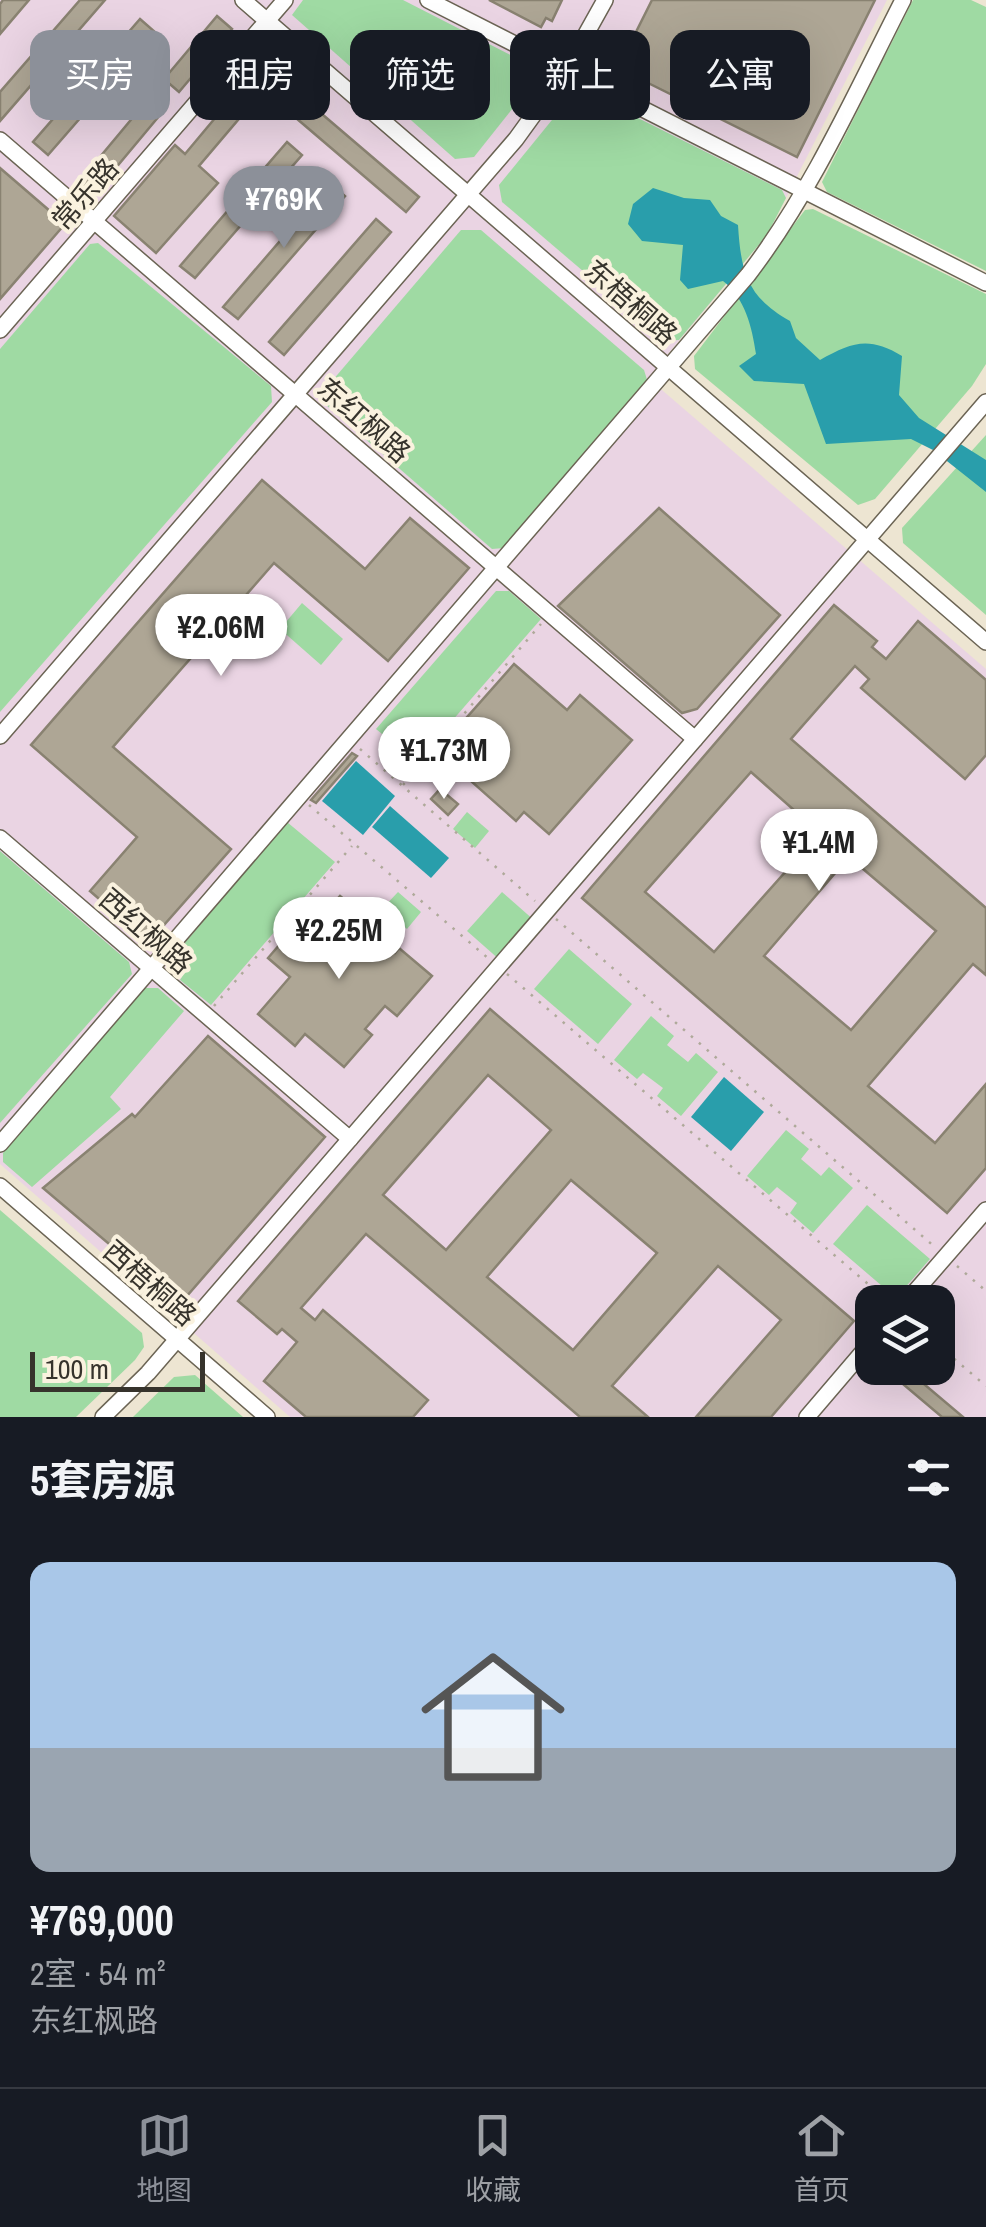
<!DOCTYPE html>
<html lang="zh">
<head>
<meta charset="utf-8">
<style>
	:root { --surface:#171b24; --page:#20242c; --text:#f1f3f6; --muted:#9ea1a6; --line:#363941; --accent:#8c9099 }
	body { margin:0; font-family:"Archivo Narrow","Noto Sans SC",sans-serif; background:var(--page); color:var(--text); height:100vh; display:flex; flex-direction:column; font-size:38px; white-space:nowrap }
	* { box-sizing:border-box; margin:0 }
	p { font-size:32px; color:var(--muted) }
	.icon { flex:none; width:55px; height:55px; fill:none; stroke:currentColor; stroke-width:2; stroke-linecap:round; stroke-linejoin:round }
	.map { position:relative; height:1417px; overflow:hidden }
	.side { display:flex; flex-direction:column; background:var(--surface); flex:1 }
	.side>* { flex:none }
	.hud { position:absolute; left:30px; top:30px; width:928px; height:90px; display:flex; gap:20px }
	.buttons { position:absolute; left:855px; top:1285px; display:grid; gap:20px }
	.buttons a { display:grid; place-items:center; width:100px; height:100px; border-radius:20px; background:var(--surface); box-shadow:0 10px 40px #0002; font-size:50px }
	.scale { position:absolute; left:30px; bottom:25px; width:175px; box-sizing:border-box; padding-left:10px; border:5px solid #36332c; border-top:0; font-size:28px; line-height:35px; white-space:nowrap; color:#36332c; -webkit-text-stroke:8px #faf2df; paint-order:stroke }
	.price { position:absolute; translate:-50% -85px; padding:0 22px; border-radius:35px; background:#fff; color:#222; font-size:32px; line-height:65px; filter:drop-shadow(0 2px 5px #0008) }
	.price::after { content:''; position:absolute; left:50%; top:60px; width:30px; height:22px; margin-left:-15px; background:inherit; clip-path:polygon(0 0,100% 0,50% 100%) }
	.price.selected { background:var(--accent); color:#fff }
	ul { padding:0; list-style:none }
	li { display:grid; align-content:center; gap:20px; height:530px; padding:0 30px }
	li+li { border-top:2px solid var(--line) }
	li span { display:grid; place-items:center; height:310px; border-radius:20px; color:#555 }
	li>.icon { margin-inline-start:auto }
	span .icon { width:180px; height:180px; fill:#fffc; stroke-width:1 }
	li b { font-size:42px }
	h2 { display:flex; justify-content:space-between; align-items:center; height:120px; padding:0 30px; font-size:42px }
	.chip { padding:0 35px; border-radius:20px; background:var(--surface); box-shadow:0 10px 40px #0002; font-size:35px; line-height:90px }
	.chip.selected { background:var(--accent); color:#fff }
	.tab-bar { display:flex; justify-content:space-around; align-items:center; height:140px; border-top:2px solid var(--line); background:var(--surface); font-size:28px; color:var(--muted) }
	.tab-bar a { display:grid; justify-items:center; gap:5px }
	.tab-bar .selected { color:var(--accent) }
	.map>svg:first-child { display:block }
	.education { fill:#ead4e3; fill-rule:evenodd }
	.green { fill:#9fdaa3 }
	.water { fill:#299eab }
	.building { fill:#aea695; stroke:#898271; stroke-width:2.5; fill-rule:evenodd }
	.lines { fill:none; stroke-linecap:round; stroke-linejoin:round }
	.tertiary-casing { stroke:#6b6454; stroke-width:18 }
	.path { stroke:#afa99a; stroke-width:2.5; stroke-dasharray:2.5 8; stroke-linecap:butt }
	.tertiary { stroke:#fff; stroke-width:15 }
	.labels { text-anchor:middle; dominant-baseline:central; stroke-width:8; stroke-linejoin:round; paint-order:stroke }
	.street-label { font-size:28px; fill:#36332c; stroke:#faf2df }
</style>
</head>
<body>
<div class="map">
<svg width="986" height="1417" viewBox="0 0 986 1417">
	<rect width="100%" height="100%" fill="#ede5d2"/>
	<path class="education" d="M0,0H887L767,235L648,378L986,669V1417H290L0,1164ZM872,1302H938V1368H872Z"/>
	<g class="green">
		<polygon points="303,0 403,0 534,67 536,79 474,157 455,159 292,15"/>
		<polygon points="913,0 971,0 986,7 986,271 827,192 822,182"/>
		<polygon points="578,88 782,190 786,198 767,235 679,340 665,341 502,202 499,185"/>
		<polygon points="813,209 986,294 986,364 972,386 875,499 858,505 695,369 694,356 805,210"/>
		<polygon points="461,230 481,230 644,370 648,383 504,548 492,549 325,404 326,388"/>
		<polygon points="98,243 271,386 272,402 0,712 0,349 90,244"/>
		<polygon points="986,435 986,615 903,543 902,528"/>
		<polygon points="496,591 509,591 541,619 416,762 376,729"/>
		<polygon points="302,603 343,639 321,665 280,629"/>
		<polygon points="467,812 489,831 475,848 453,829"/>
		<polygon points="287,822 335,862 211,1005 180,980 183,975 168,963"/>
		<polygon points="0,851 129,962 132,974 0,1123"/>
		<polygon points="398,892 421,912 407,929 383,908"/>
		<polygon points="502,892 535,921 501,961 467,931"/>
		<polygon points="569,949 632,1004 598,1044 534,989"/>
		<polygon points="145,988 158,988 184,1011 110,1097 121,1109 32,1187 3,1162 3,1153"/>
		<polygon points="651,1016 674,1036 667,1045 688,1062 696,1053 718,1072 681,1116 657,1096 663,1088 643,1073 637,1079 614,1060"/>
		<polygon points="786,1130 809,1149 801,1159 821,1176 829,1167 853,1188 813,1233 790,1213 797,1203 777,1187 769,1195 747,1176"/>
		<polygon points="867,1205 930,1259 896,1298 833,1244"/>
		<polygon points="0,1210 142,1333 144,1347 135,1360 76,1417 0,1417"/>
		<polygon points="195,1375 243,1417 133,1417 174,1377"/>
	</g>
	<g class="water">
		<path d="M653,188L684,198L710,200L721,216L738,225C741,272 747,297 790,321L796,338L820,360C852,342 869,336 902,356L899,395L919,418L986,460V492L933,450L911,439L826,444L804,384L754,381L739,366L756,354C752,327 745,298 723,281L688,289L680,280L683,245L642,241L628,224L633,204Z"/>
		<polygon points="356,761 395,796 363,835 322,801"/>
		<polygon points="390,806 449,858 431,878 372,827"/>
		<polygon points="724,1077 764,1112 731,1151 691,1117"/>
	</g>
	<g class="building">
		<polygon points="3,0 29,0 0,34 0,4"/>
		<polygon points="80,0 105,0 0,121 0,92"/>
		<polygon points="489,0 562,0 552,21 546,18 541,27"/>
		<polygon points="652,0 875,0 797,157 618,68"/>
		<polygon points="217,16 232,29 179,92 164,79"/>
		<polygon points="140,19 155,32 48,155 33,142"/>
		<polygon points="267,56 282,68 199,166 218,183 156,253 114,216 175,145 185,154"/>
		<polygon points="295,91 419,197 406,212 282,106"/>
		<polygon points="150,97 165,109 94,194 79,182"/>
		<polygon points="287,142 302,155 195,278 180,266"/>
		<polygon points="0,168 65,224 0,299"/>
		<polygon points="330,183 345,196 238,319 223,307"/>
		<polygon points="376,219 391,232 284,355 269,342"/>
		<polygon points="262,480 365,569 410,518 469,568 388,661 274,563 113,747 231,849 149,942 90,891 137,837 31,745"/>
		<polygon points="659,508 780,615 697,709 682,713 558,606"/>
		<path d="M834,605L877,641L872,647L886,659L918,621L986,680V755L965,779L861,688L869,679L855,666L791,739L986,908V975L973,964L868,1086L935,1143L986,1084V1168L947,1213L582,898ZM751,772L820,833L714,952L645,892ZM849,857L936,931L851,1030L764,956Z"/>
		<polygon points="514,664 567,710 580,695 632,740 549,834 524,812 516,821 463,774 475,761 465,753 470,748 453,733"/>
		<polygon points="352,753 357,756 316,803 311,800"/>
		<polygon points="440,789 458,804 448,815 431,799"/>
		<polygon points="340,896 369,920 364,926 395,953 399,948 432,976 397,1016 385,1006 365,1029 372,1035 344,1067 305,1034 295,1046 258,1014 290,977 268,958 299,922 310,930"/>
		<path d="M490,1009L854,1321L771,1417H696L781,1320L718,1266L612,1386L648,1417H580L366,1234L301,1308L315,1320L323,1310L428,1400L413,1417H306L264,1381L297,1342L282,1329L277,1334L238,1301ZM488,1075L551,1130L446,1250L383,1195ZM571,1180L657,1253L573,1350L487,1277Z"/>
		<polygon points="208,1036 325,1137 180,1304 43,1188 132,1114 135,1117"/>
		<polygon points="884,1368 905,1368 963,1417 942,1417"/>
	</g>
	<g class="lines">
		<defs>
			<g id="tertiary">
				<polyline points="243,0 986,642"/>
				<polyline points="428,0 986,283"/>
				<polyline points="0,140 695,739"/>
				<polyline points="0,330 285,0"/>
				<polyline points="0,736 516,139 566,70 605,0"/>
				<polyline points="0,838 350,1139"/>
				<path d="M0,1144L748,275C812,191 855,94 903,0"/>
				<polyline points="0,1186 267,1417"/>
				<polyline points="906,1302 986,1210"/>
				<polyline points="103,1417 148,1373 986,402"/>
				<polyline points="807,1417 872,1341"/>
			</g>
		</defs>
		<use href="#tertiary" class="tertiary-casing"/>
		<g class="path">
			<polyline points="360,749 535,901"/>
			<polyline points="403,785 541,624"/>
			<polyline points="309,805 489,959"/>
			<polyline points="556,919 936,1248"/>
			<polyline points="507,974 889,1302"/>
			<polyline points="214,1006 352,846"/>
			<polyline points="957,1266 986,1291"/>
			<polyline points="938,1345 986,1386"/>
		</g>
		<use href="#tertiary" class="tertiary"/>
	</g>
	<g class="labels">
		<g class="street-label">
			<text transform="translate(85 194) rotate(-49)">常乐路</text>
			<text transform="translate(631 302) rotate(41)">东梧桐路</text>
			<text transform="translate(364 420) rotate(41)">东红枫路</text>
			<text transform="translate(146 931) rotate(41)">西红枫路</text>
			<text transform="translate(150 1283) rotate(41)">西梧桐路</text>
		</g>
	</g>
</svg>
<div class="buttons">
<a><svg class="icon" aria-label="layers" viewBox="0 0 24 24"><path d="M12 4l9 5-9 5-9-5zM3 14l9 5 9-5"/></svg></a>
</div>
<div class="scale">100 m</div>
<b class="price selected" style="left:284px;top:251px">¥769K</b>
<b class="price" style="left:221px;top:679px">¥2.06M</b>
<b class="price" style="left:444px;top:802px">¥1.73M</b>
<b class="price" style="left:819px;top:894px">¥1.4M</b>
<b class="price" style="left:339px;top:982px">¥2.25M</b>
<div class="hud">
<a class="chip selected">买房</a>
<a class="chip">租房</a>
<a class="chip">筛选</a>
<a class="chip">新上</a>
<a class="chip">公寓</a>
</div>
</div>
<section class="side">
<h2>5套房源<svg class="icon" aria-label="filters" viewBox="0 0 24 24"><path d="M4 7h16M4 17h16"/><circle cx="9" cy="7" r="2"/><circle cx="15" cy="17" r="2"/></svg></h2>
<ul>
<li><span style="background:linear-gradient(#a9c7e8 60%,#9aa5b1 0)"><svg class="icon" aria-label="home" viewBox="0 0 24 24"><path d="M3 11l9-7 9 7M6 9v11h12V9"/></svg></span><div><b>¥769,000</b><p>2室 · 54 m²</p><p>东红枫路</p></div></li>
</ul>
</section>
<nav class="tab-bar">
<a class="selected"><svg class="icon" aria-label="map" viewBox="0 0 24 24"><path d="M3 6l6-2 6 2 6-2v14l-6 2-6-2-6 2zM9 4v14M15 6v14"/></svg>地图</a>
<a><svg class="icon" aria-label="saved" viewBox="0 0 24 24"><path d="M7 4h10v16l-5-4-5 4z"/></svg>收藏</a>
<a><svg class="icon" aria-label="home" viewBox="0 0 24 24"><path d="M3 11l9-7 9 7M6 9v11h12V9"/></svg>首页</a>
</nav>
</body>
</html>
